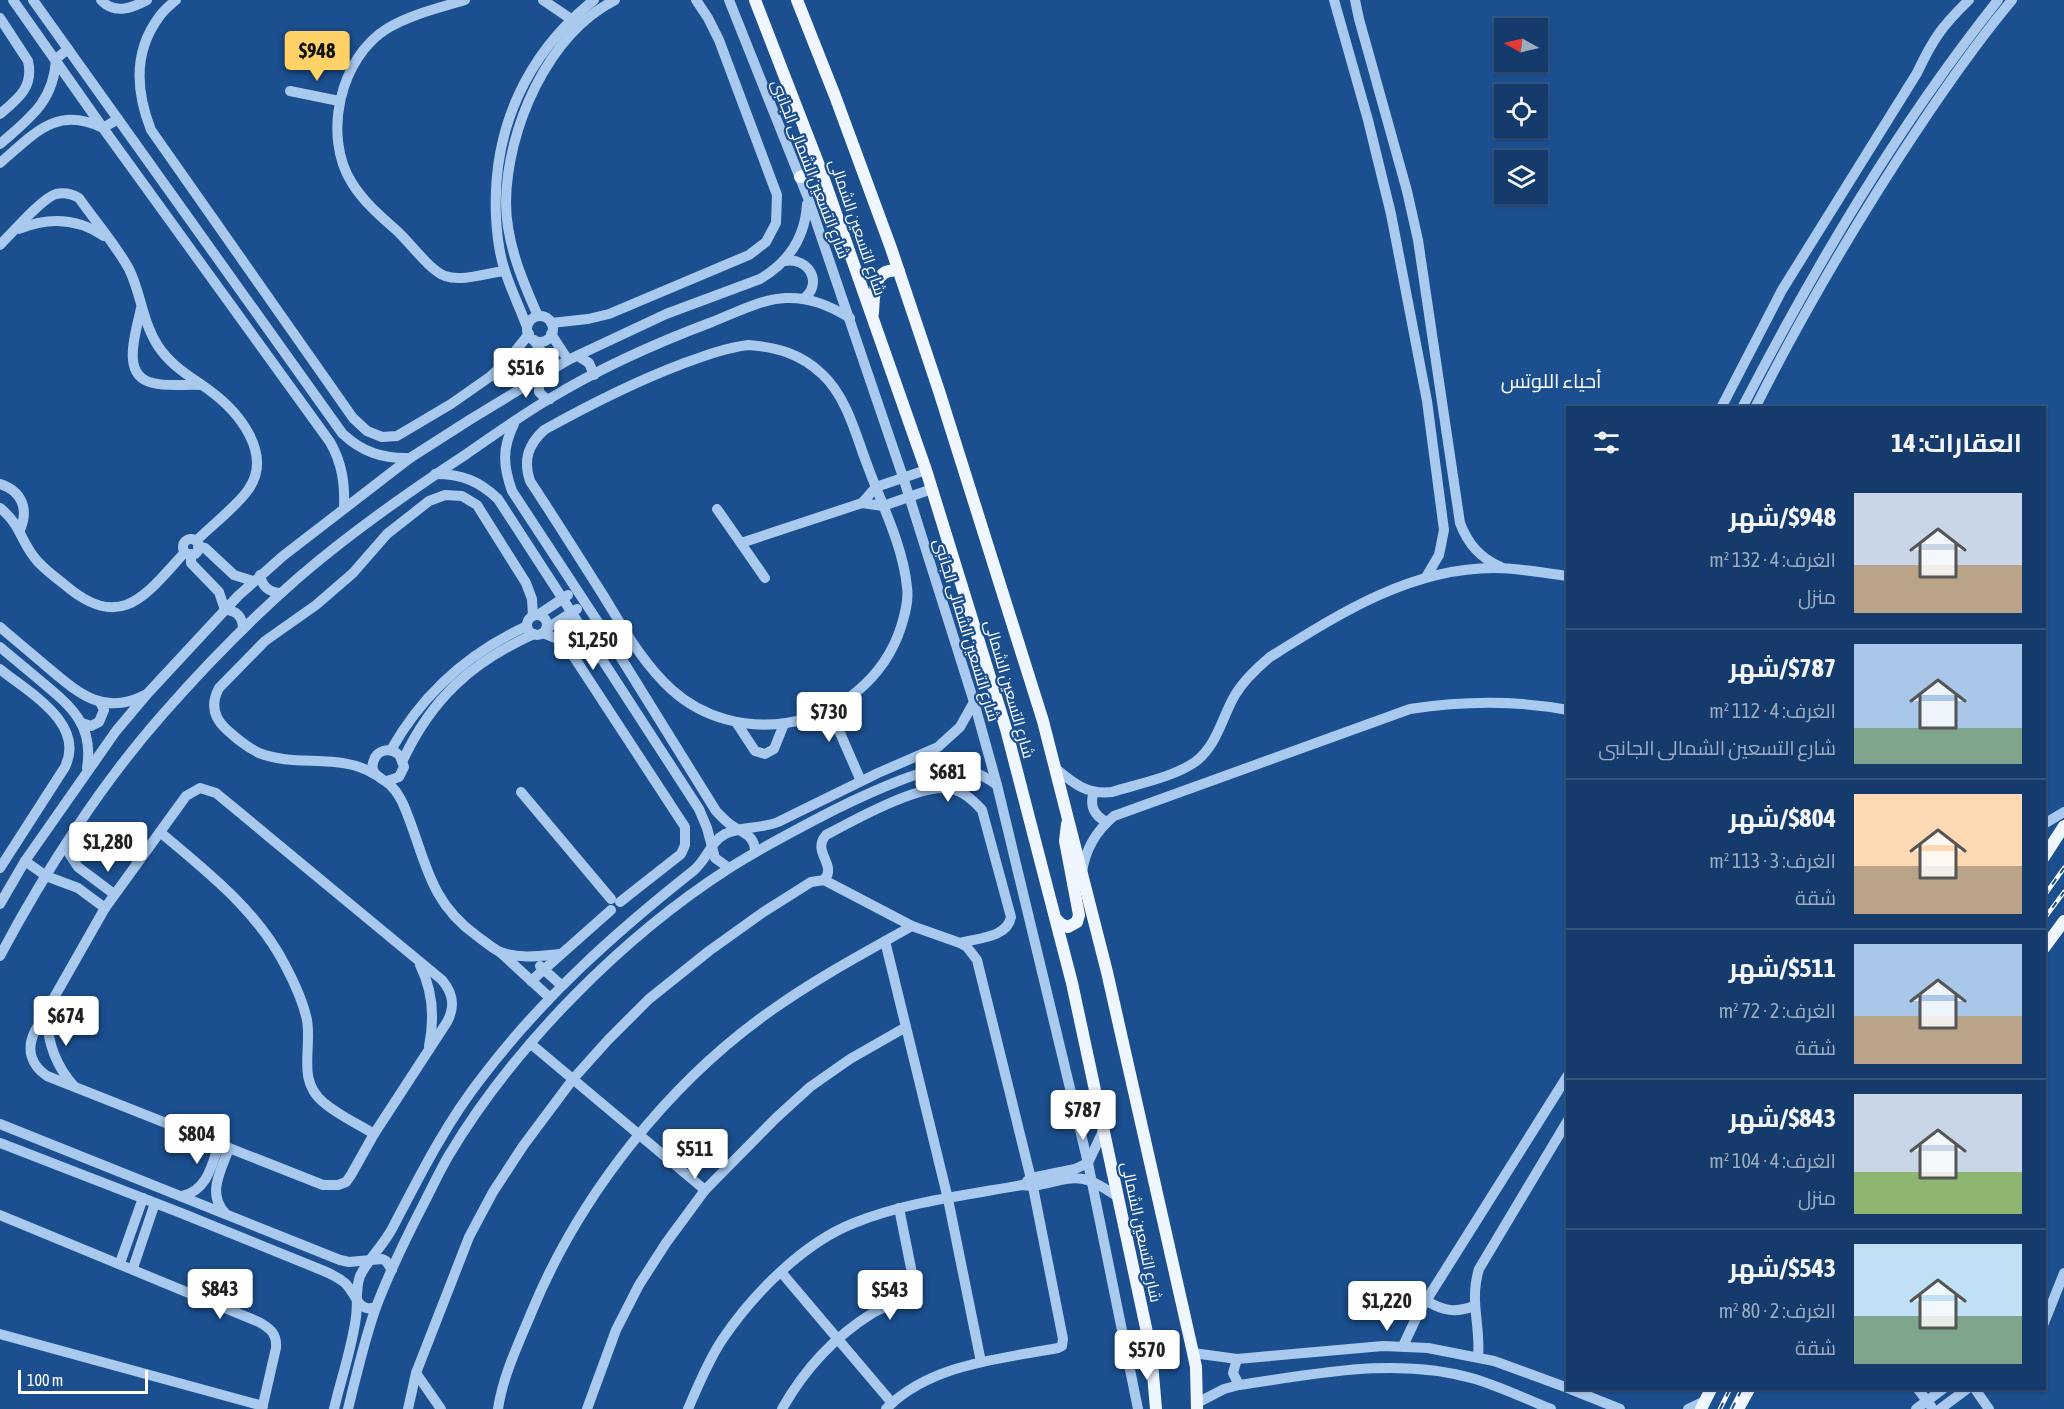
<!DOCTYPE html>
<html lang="ar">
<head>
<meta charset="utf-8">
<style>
	:root { --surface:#143b6b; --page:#1d4271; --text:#f1f3f6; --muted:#9dadc1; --line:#33557e; --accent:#ffd166 }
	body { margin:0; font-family:"Asap Condensed",Cairo,sans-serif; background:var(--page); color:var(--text); direction:rtl; height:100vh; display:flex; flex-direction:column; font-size:22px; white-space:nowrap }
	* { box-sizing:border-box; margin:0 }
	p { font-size:20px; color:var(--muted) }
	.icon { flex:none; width:33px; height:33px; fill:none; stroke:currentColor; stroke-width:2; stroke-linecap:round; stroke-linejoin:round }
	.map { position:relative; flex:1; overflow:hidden; direction:ltr }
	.side { position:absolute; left:1566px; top:406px; width:480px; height:984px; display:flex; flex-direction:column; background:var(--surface); border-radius:0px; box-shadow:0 2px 4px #0004,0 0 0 2px var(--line); direction:rtl }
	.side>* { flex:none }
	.needle { width:39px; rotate:278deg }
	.fabs { position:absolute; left:1494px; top:18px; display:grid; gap:12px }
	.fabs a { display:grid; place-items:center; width:54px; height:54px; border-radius:0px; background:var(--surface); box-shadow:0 2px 4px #0004,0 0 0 2px var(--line); font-size:30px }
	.scale { position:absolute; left:18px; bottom:15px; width:130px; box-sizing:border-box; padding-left:6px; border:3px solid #fff; border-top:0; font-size:16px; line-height:21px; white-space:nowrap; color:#fff; -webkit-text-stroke:4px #1b4f8f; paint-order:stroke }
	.price { position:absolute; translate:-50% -51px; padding:0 14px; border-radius:6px; background:#fff; color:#222; font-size:20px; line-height:39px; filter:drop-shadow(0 2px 3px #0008) }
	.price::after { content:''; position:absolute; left:50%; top:36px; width:18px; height:14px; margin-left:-9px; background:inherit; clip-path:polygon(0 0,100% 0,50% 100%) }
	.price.on { background:var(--accent); color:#111 }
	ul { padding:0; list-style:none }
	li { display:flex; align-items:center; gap:18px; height:150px; padding:0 24px }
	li+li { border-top:2px solid var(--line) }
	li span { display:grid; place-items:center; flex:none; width:168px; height:120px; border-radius:0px; color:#555 }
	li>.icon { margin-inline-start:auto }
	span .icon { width:72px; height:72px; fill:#fffc; stroke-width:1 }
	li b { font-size:26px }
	h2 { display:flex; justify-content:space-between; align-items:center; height:72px; padding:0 24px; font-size:26px }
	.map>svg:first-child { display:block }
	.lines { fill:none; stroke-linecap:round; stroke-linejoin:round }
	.minor { stroke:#a9c9ee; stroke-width:10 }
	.major { stroke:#f0f6ff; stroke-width:12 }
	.rail-casing { stroke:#fff; stroke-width:4.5 }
	.rail { stroke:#1b4f8f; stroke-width:2; stroke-dasharray:7; stroke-linecap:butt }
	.labels { text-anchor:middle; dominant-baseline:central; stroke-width:4.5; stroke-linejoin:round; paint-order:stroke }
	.street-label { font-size:16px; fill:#fff; stroke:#1b4f8f }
	.quarter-label { font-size:20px; fill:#fff; stroke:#1b4f8f }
</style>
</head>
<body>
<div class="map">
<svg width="2064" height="1409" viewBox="0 0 2064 1409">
	<rect width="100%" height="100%" fill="#1b4f8f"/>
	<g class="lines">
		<g class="minor">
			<path d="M13,0L103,128L330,442C342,463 345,483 344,508"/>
			<path d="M33,0L342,433C362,452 383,459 410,458"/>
			<path d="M101,0C115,15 132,8 147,0"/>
			<path d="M176,0C170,5 163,11 159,17C133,52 136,92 151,130L353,418L367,431L382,437L397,436L451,404L491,376L508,360L529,334"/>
			<path d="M465,0C439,8 412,14 388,28C340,57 322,136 352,183C363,201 379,215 395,229C410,242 428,269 445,276C462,282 487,273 504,271"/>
			<polyline points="543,0 571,19"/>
			<polyline points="729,0 808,198 903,477 974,702 997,785 1088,1163 1138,1409"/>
			<polyline points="1334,0 1368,120 1391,214 1427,401 1444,530 1439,555 1426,577"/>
			<path d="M1355,0L1359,19L1407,191L1418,240L1460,523C1468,544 1480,558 1501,567"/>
			<path d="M0,18L28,61C34,87 18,99 0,114"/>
			<polyline points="290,91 339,101"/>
			<path d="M0,144C30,118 54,101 56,59L68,49"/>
			<path d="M0,163C34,134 56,105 103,128L118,119"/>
			<path d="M19,229C48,217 77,218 104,236"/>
			<path d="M0,245C12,233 42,198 56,194C65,192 72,194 79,198C95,221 116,245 129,269C141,293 142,321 158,346C171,366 191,377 209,390C238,411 274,454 248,490C237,506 211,526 196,541"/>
			<path d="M785,261C809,257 824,284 803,299"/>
			<path d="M141,308C137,330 119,376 153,383C168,387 186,384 201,385"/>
			<path d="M538,316C522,280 506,242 506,202C507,129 547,35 615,0"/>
			<circle cx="540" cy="329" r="13"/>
			<polyline points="551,323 588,319 609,314 749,255 766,242 776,223 777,195 719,40 708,18 696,0"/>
			<path d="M527,327C520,308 511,290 505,271C499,254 497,235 496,217C492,130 526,54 594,0"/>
			<polyline points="551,334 568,360"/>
			<polyline points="534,340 553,370"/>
			<path d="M748,345C777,347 801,354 822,374C847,397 856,436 868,467C882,505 903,546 907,587C909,600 905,614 901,627C885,677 839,716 786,723C746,729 703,718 672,690C643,664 624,629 603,595C579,557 555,519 530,481C523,460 528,445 544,430C589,405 634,382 682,364C704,356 725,348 748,345Z"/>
			<polyline points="578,356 589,363 594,375"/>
			<polyline points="539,379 539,392 545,398 550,399"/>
			<path d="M1721,408L1782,290L1917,73C1933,39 1942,26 1969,0"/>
			<path d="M1742,408C1816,265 1898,126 1998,0"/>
			<path d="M1755,408C1798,322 1846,240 1898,159C1933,105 1970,50 2012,0"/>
			<path d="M514,424C502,448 503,466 512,491L613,645L716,811C721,816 725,821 731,825C743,833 755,835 755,852"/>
			<path d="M435,474C462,474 479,481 498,499L699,809L707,828L715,858L729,868"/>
			<path d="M0,484C22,491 29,509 20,530"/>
			<polyline points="862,503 876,487 926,470"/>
			<path d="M0,508C20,524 20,539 34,557C42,568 54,576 65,585C121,633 146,595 185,552"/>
			<polyline points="717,509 765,578"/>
			<circle cx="191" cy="547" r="8"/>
			<polyline points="741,543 862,503 883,506 932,489"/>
			<polyline points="198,547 205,548 234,575 253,581"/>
			<path d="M191,554V563L219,592L225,610C237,610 243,618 243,629"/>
			<path d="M260,575C262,586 269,593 281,593"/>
			<polyline points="538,615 568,595"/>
			<circle cx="537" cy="625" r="10"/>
			<path d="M0,627C15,640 31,653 46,666C77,692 103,717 145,695"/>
			<polyline points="546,629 577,609"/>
			<polyline points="543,633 558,639 570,651 685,827 685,845 681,854 620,902"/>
			<path d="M0,647C14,659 29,671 43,683C72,707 94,726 87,768"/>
			<path d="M0,669C29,693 86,723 65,767L0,868"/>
			<polyline points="830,710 861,781"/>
			<polyline points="736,722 755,751 765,754 774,749 784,724"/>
			<polyline points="82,723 91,726 99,722 104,710 100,702"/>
			<path d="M391,750C423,693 468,653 527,626"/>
			<path d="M403,760C432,698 472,662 534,634"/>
			<path d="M1055,768C1073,783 1087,795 1112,792C1137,784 1174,777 1195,762C1217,746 1222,717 1235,695C1244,680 1257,668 1270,657C1339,614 1410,568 1494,568C1519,568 1543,573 1568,576"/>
			<path d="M376,775C341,752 297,768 259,753C246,747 236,738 226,729C213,717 211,703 219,688L265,641L316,605L353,573L387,534L429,501L445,495L462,496L477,505L526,583L532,599L533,616"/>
			<path d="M387,781L399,777L404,767L400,756C395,751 390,749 383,751C379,752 375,756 374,760C367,776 385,778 392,787C397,792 401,799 404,806C426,858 427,900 477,936C484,941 492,948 500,952C518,959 540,956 559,954"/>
			<path d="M200,788L216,793L442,980C454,994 455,1007 447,1022L374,1134L351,1175L346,1182L338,1185H323L47,1076C31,1065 26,1049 35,1031L105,908L186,796Z"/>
			<polyline points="521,792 611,899"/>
			<path d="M1094,792C1089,805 1094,816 1107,822"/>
			<polyline points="2044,824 2064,812"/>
			<path d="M160,832C207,872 256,909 285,965C294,982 303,1001 307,1020C312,1050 297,1080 323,1102C338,1115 358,1124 374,1134"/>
			<polyline points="65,847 78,867 114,894"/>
			<polyline points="25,861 46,876 78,888 105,908"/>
			<path d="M1082,873C1085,849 1096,831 1114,816L1410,709C1463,701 1515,700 1568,710"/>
			<path d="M824,880C838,865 811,852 826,835C854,820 912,788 943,788C960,788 971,798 982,810L1011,917C1007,938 978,938 960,943"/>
			<path d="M0,904L25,861L116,731L148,693L238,596L283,556L410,458L471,419L568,360L666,314L760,279C789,262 805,238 807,204"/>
			<polyline points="885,941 948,1199 981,1362"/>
			<polyline points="500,952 549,997"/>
			<path d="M0,956C44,873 101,784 163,714C205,666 250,620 298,578C350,533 407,493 465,455C493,436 520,416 549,399C600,368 656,343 712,322C735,313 761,299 786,298C810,297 830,306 850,318"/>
			<path d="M420,965C433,991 435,1017 429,1046"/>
			<polyline points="540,966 561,985"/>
			<polyline points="531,981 611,910"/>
			<path d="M47,1009C46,1039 54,1064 74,1086"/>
			<polyline points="531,1044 705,1190"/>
			<polyline points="0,1124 340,1260 349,1262 382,1259 386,1261 392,1270"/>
			<path d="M0,1143L181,1213L324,1271C331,1274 339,1278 345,1283C356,1293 358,1314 376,1307"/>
			<polyline points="1027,1181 1031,1178 1075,1169 1088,1163 1103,1131"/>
			<path d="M182,1196C207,1191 212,1165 219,1144"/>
			<path d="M226,1214C206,1194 221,1171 229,1148"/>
			<path d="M0,1215L259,1322C271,1329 277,1334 276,1348L262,1409"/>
			<polyline points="120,1263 143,1198"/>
			<polyline points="133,1268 155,1203"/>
			<polyline points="781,1272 892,1403"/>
			<path d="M1427,1301C1443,1311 1456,1313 1474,1306"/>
			<polyline points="2044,1323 2064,1273"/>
			<polyline points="0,1334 263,1406"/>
			<polyline points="1403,1346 1419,1312 1568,1075"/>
			<polyline points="1193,1353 1237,1359 1383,1346 1428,1348 1494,1361 1568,1388"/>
			<path d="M1478,1357C1481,1325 1469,1302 1479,1269L1568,1120"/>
			<polyline points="1237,1359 1233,1373 1239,1385"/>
			<polyline points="416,1373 441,1409"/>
			<polyline points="1570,1389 1620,1409"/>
			<polyline points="1918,1389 1933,1409"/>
			<polyline points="1975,1389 1989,1409"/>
			<path d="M1197,1403L1224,1389L1239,1385C1316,1374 1397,1356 1475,1379C1501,1387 1526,1399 1551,1409"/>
			<path d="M334,1409C341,1379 352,1348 356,1317C358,1303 355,1289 360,1276C368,1259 384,1245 393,1227C420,1175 446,1123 483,1076C543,997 616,932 693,871C707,860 710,842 725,834C741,826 761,829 778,822L878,773L938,747L960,727L974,702"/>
			<path d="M348,1409C356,1376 364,1342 375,1310C388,1275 405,1240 422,1207C431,1190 439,1172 449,1155C515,1045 623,936 731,867C764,846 799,828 834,810C856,799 878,789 901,780C939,766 962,760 997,785"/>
			<path d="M408,1409L416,1373L469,1237L493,1192L523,1146L573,1079L608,1040L649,999L709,951L762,913L811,882L824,880L912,926L960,943L967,947L977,960L1033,1187L1063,1339L1062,1346L1058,1348C1000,1359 930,1364 886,1409"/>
			<path d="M498,1409C503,1375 519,1343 532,1311C580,1195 669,1082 772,1010C817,978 864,953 912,926"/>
			<polyline points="587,1409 616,1330 639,1285 666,1243 705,1190 776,1118 810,1087 850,1059 906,1027"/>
			<path d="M688,1409C698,1386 708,1361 722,1340C752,1295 803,1243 854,1223C907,1202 966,1195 1022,1185C1043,1189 1062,1175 1083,1179C1095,1181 1107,1190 1117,1196"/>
			<path d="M782,1409C804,1370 833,1338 871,1314C885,1305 912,1301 914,1283L899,1208"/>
			<polyline points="1688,1409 1705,1401"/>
			<polyline points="1916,1409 1943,1389"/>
			<polyline points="1940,1409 1967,1389"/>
		</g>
		<g class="major">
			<polyline points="755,0 820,168 926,470 1006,729 1072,983 1151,1351 1156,1409"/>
			<polyline points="797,0 835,96 891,248 939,391 1043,721 1107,972 1193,1353 1196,1367 1197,1409"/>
			<polyline points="800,177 820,168"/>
			<path d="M873,313C874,295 873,266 899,271"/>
			<polyline points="2044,857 2064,826"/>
			<polyline points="1056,919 1061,924 1068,927 1077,922 1079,915 1065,841 1067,824"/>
			<polyline points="2044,948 2064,921"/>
			<polyline points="1129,1357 1151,1351"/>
			<polyline points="1701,1409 1711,1389"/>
			<polyline points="1738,1409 1749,1389"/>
		</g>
		<defs>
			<g id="rail">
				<polyline points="2044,896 2064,868"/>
				<polyline points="2044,919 2064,892"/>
				<polyline points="1720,1409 1730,1389"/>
				<polyline points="1732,1409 1742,1389"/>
			</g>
		</defs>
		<use href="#rail" class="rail-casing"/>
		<use href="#rail" class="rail"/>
	</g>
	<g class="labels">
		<g class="street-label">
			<text transform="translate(811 169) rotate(69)">شارع التسعين الشمالى الجانبى</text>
			<text transform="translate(858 227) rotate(71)">شارع التسعين الشمالى</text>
			<text transform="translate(967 630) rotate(73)">شارع التسعين الشمالى الجانبى</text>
			<text transform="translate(1010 689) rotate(74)">شارع التسعين الشمالى</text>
			<text transform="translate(1142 1232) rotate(78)">شارع التسعين الشمالى</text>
		</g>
		<g class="quarter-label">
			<text x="1551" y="380">أحياء اللوتس</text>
		</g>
	</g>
</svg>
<div class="fabs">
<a><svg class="needle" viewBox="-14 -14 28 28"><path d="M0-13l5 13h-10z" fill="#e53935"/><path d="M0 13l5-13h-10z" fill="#9dadc1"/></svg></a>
<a><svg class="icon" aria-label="locate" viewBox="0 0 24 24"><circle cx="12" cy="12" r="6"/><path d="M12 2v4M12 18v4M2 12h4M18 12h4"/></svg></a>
<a><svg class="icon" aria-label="layers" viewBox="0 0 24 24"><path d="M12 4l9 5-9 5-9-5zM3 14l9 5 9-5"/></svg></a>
</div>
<div class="scale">100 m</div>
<b class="price on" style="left:317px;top:82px">$948</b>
<b class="price" style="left:526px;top:399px">$516</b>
<b class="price" style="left:593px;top:671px">$1,250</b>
<b class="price" style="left:829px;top:743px">$730</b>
<b class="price" style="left:948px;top:803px">$681</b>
<b class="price" style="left:108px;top:873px">$1,280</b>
<b class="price" style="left:66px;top:1047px">$674</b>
<b class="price" style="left:1083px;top:1141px">$787</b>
<b class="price" style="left:197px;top:1165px">$804</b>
<b class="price" style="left:695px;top:1180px">$511</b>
<b class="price" style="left:220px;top:1320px">$843</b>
<b class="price" style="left:890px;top:1321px">$543</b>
<b class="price" style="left:1387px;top:1332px">$1,220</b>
<b class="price" style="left:1147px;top:1381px">$570</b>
<section class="side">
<h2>العقارات: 14<svg class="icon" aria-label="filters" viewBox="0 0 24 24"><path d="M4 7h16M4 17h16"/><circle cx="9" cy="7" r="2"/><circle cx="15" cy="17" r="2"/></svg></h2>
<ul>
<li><span style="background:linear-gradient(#c9d6e8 60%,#b9a48a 0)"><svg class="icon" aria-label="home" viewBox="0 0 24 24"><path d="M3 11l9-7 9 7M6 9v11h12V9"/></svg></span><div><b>$948/شهر</b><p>الغرف: 4 · 132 m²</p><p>منزل</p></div></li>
<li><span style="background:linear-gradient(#a9c7e8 70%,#7fa58c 0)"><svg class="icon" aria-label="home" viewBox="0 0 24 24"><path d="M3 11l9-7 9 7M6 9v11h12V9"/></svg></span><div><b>$787/شهر</b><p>الغرف: 4 · 112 m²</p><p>شارع التسعين الشمالى الجانبى</p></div></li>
<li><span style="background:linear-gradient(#ffd9b3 60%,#b9a48a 0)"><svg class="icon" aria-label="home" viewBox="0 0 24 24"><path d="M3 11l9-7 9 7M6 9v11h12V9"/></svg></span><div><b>$804/شهر</b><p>الغرف: 3 · 113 m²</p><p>شقة</p></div></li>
<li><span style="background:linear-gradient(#a9c7e8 60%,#b9a48a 0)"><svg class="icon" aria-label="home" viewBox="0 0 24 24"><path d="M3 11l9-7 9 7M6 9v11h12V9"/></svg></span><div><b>$511/شهر</b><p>الغرف: 2 · 72 m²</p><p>شقة</p></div></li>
<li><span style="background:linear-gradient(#c9d6e8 65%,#8fb573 0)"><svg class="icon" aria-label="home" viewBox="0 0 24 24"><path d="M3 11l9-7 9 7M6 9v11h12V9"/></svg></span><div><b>$843/شهر</b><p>الغرف: 4 · 104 m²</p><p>منزل</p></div></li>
<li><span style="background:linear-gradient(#bfe0f5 60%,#7fa58c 0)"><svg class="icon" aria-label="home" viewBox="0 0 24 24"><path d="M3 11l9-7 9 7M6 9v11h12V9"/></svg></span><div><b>$543/شهر</b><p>الغرف: 2 · 80 m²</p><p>شقة</p></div></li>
</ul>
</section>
</div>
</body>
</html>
